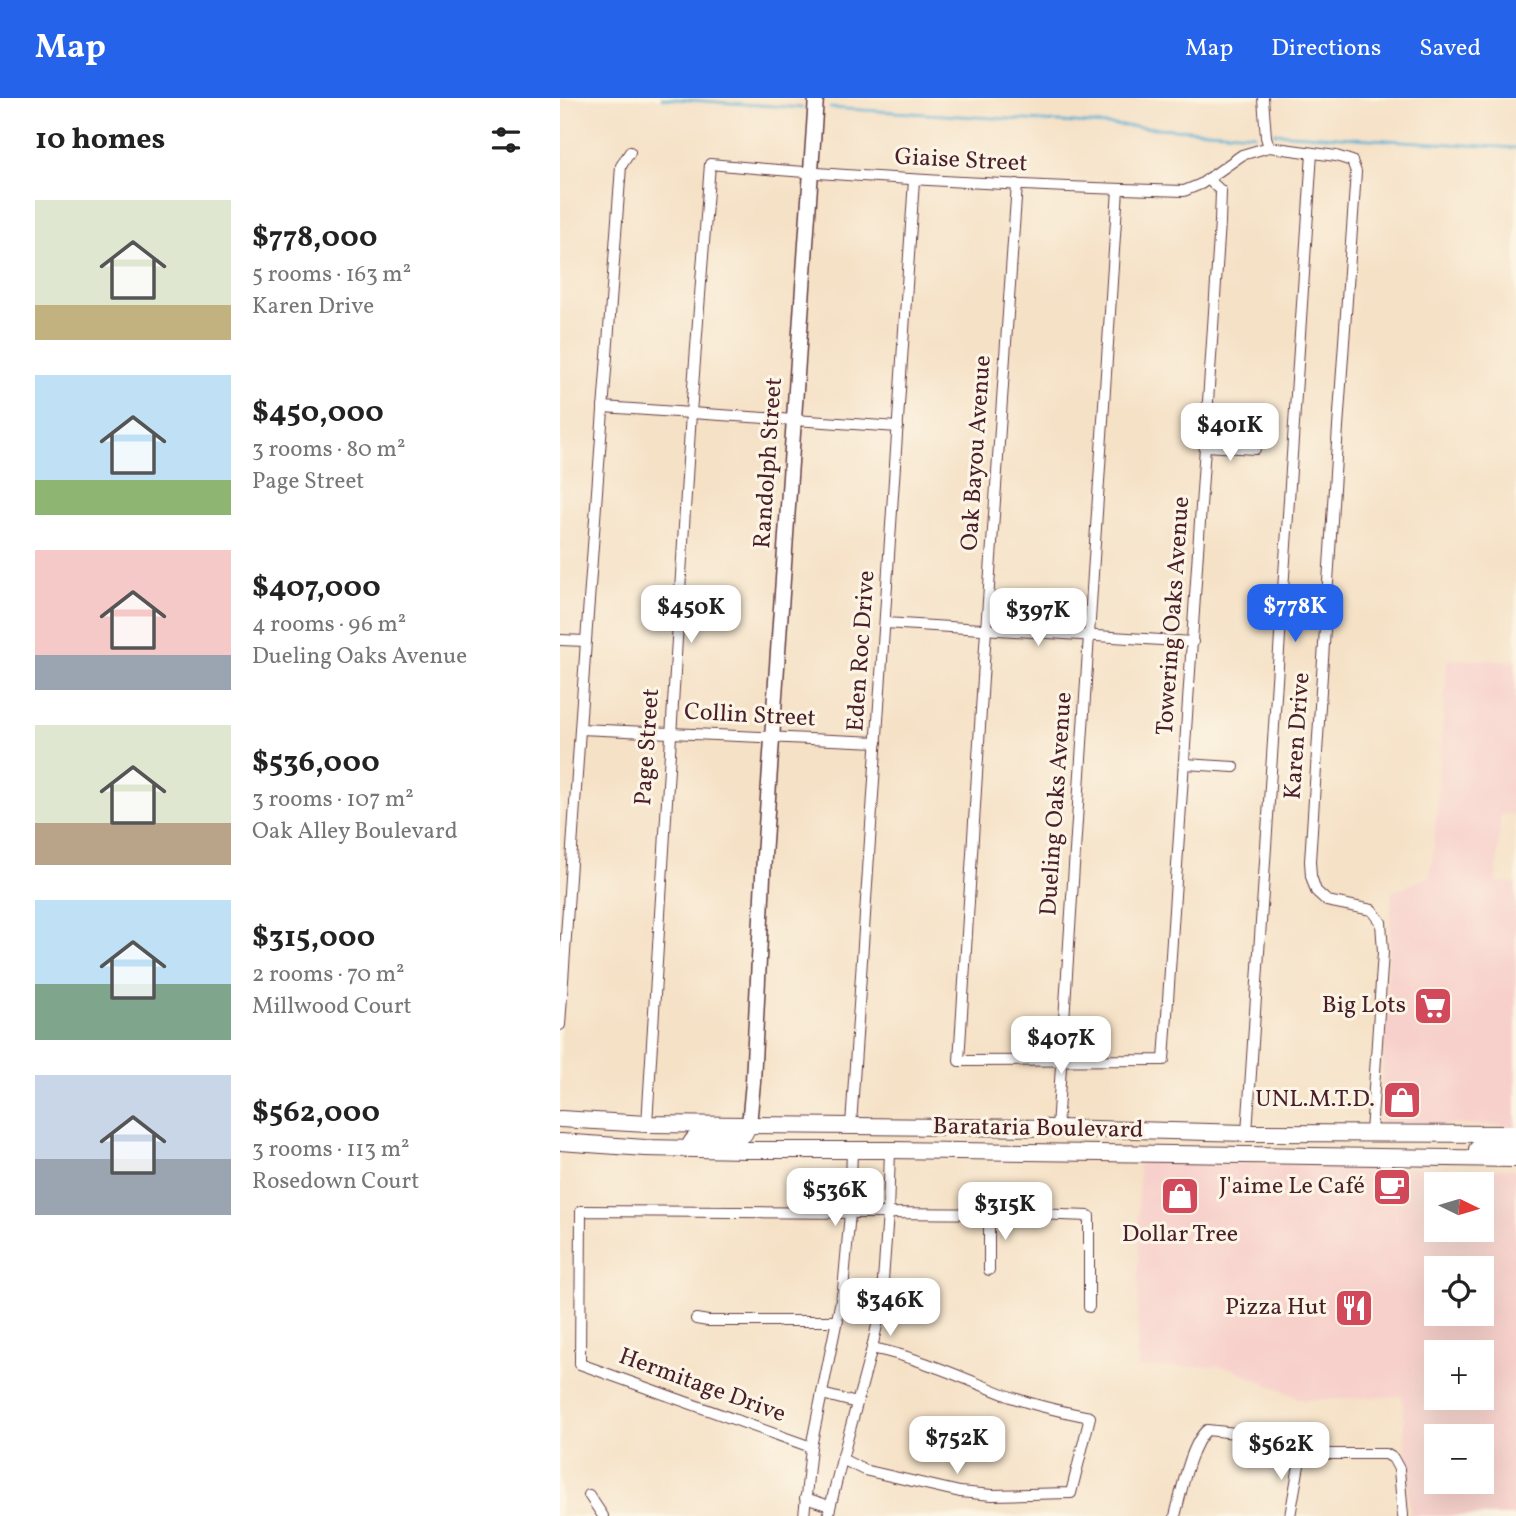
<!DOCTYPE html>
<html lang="en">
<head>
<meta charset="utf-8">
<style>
	:root { --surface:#fff; --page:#f2f2f2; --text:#222; --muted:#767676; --accent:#2563eb }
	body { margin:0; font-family:Vollkorn,serif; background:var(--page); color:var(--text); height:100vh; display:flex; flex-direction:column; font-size:26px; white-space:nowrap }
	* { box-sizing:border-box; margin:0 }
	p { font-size:23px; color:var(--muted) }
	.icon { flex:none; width:38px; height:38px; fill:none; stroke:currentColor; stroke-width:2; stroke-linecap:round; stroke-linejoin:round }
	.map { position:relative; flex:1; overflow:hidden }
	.details { display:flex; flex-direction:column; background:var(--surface); width:560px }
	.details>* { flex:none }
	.needle { width:46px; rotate:95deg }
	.buttons { position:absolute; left:864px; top:1074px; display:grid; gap:14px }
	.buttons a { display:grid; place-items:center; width:70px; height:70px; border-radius:0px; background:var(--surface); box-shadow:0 7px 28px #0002; font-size:35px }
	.price { position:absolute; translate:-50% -60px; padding:0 16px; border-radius:14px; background:#fff; color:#222; font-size:23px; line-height:46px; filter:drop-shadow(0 2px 4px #0008) }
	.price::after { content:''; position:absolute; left:50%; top:42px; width:21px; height:16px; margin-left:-10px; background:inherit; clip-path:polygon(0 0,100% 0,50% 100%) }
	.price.on { background:var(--accent); color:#fff }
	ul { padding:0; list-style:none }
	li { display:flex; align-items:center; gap:21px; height:175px; padding:0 35px }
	li span { display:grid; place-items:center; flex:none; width:196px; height:140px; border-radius:0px; color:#555 }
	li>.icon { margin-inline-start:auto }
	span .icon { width:84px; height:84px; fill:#fffc; stroke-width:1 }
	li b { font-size:30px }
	h2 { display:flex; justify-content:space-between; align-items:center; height:84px; padding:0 35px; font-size:30px }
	header { display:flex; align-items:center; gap:42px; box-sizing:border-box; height:98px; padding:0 35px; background:var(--accent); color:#fff }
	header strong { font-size:33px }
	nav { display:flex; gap:38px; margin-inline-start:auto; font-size:24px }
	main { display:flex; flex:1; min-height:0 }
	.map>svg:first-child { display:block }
	.built { fill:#f7d0cb; fill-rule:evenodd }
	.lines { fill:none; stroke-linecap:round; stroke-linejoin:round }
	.stream { stroke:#55add2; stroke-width:2.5 }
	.street-casing { stroke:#643c42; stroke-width:12 }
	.secondary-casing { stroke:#643c42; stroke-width:17 }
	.primary-casing { stroke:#643c42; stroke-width:18 }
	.street { stroke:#fff; stroke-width:10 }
	.secondary { stroke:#fff; stroke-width:14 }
	.primary { stroke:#fff; stroke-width:16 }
	.labels { text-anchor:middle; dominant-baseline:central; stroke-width:6; stroke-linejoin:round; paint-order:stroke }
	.street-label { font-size:24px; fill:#4a1f2b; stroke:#fcf5e5 }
	.poi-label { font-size:24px; fill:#4a1f2b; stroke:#fcf5e5; text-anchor:end }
</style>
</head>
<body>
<header>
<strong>Map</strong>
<nav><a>Map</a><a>Directions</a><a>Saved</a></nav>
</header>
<main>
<section class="details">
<h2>10 homes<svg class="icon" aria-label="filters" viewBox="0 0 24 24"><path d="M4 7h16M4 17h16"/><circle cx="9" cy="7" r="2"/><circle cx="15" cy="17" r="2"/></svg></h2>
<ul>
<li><span style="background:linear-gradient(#dfe7d0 75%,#c2b280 0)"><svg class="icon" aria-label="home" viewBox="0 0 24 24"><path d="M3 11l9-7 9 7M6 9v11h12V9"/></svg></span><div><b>$778,000</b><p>5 rooms · 163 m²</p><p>Karen Drive</p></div></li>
<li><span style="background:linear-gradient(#bfe0f5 75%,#8fb573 0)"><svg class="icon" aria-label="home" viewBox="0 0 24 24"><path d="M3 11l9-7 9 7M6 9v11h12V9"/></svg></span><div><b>$450,000</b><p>3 rooms · 80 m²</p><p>Page Street</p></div></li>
<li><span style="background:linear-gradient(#f6c9c9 75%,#9aa5b1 0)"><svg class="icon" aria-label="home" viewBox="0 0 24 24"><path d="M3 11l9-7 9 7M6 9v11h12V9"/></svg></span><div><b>$407,000</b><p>4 rooms · 96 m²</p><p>Dueling Oaks Avenue</p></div></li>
<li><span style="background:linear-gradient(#dfe7d0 70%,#b9a48a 0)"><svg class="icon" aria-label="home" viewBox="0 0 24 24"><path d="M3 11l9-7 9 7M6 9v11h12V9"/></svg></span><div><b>$536,000</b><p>3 rooms · 107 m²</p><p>Oak Alley Boulevard</p></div></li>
<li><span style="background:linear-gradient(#bfe0f5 60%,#7fa58c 0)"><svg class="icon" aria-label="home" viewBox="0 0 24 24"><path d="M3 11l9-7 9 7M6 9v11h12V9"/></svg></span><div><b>$315,000</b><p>2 rooms · 70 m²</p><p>Millwood Court</p></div></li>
<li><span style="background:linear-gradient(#c9d6e8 60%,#9aa5b1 0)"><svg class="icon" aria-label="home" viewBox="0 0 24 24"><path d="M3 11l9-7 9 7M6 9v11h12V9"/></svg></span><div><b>$562,000</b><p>3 rooms · 113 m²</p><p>Rosedown Court</p></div></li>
</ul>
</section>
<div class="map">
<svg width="956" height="1418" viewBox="0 0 956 1418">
	<rect width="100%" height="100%" fill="#fcf5e5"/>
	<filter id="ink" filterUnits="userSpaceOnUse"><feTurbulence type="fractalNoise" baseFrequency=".0143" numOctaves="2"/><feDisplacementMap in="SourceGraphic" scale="14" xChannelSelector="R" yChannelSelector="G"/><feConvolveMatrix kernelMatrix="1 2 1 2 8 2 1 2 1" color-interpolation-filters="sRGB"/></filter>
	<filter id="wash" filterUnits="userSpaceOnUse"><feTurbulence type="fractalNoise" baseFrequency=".00686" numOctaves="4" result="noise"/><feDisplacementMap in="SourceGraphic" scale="28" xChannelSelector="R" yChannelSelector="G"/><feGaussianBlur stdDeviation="1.57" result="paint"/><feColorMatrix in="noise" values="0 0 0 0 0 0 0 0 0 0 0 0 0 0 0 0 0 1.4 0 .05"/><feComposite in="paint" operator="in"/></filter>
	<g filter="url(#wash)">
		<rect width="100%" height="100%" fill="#f5e1c6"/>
		<g class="built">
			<polygon points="887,561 956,563 956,717 941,716 936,784 956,786 956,1028 820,1025 832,794 869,779 873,759"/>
			<path d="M579,1064L956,1071V1418H850L842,1298L743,1302L671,1270L657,1268L577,1270ZM877,1087H922V1132H877ZM877,1171H922V1216H877ZM877,1255H922V1300H877ZM877,1339H922V1384H877Z"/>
		</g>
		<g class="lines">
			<g class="stream">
				<polyline points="102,0 242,10"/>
				<polyline points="270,10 695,36"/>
				<polyline points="714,35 956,50"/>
			</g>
		</g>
	</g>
	<g filter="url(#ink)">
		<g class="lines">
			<defs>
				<g id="street">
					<polyline points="703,0 706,39 709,49"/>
					<polyline points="457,86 426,532 399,963 604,962 660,124 661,93 648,81"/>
					<polyline points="43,309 338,329"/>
					<polyline points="646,348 695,351"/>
					<polyline points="325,525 633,544"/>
					<polyline points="0,542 26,543"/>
					<polyline points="20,631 317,644"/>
					<polyline points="625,666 674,669"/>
					<polyline points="0,927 26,543 61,68 70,54"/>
					<path d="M87,1026L131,315L150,66C308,81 466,88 624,93L641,86L682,57L709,49L776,58L792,63L796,74L778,329L750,763L751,778L756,793L767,803L812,812L821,824L823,854L811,1035"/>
					<polyline points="291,1027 354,82"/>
					<polyline points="497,1030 558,91"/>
					<polyline points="687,1035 752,55"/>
					<polyline points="429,1172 429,1115"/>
					<polyline points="136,1221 148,1223 278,1223"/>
					<polyline points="262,1296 297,1305"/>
					<polyline points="251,1349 20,1266 21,1113 474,1116 529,1118 529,1209"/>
					<path d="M282,1361L304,1372L400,1394L432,1397L511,1395L530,1319C504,1314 477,1308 451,1299C405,1281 361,1260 312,1250"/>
					<polyline points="29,1397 43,1418"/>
					<polyline points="245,1400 270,1408"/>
					<polyline points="244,1418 251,1349 283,1192 290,1115 292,1052"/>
					<polyline points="268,1418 282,1361 312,1250 321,1209 328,1115 330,1052"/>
					<path d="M615,1418C621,1396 630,1346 647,1332L676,1335L741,1356H826L833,1360L839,1371L843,1418"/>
					<polyline points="730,1418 741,1356"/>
				</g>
				<polyline id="secondary" points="189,1027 193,984 204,758 256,0"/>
				<g id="primary">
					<polyline points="0,1021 87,1026 189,1027 497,1030 687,1035 956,1036"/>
					<polyline points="0,1044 85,1050 187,1052 330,1052 956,1061"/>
					<polyline points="131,1045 134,1041 180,1038 184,1036 189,1027"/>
					<polyline points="917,1051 956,1049"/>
				</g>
			</defs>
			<use href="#street" class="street-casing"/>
			<use href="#secondary" class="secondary-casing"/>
			<use href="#primary" class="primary-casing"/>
			<use href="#street" class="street"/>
			<use href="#secondary" class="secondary"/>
			<use href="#primary" class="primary"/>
		</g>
	</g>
	<defs>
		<symbol id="supermarket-square" viewBox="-11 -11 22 22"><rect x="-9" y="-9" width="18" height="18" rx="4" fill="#d1495b" stroke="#fcf5e5"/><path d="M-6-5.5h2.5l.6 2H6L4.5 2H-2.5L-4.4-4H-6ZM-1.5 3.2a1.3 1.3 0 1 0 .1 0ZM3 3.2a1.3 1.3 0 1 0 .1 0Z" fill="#fff"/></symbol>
		<symbol id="shop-square" viewBox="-11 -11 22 22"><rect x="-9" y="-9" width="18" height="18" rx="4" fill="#d1495b" stroke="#fcf5e5"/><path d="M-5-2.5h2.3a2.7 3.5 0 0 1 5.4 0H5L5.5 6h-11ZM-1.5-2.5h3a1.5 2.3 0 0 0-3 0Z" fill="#fff"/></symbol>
		<symbol id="cafe-square" viewBox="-11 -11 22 22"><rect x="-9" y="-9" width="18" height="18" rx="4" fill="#d1495b" stroke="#fcf5e5"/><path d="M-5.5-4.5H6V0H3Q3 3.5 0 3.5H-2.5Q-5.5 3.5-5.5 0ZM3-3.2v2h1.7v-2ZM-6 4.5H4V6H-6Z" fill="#fff"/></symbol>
		<symbol id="restaurant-square" viewBox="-11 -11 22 22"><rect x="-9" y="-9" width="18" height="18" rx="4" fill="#d1495b" stroke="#fcf5e5"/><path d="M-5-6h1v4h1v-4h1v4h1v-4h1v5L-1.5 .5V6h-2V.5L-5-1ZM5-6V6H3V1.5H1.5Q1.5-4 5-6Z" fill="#fff"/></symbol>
	</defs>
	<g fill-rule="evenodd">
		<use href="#supermarket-square" x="851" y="886" width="44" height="44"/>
		<use href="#shop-square" x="820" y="980" width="44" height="44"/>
		<use href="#cafe-square" x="810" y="1067" width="44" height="44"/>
		<use href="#shop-square" x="598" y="1076" width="44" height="44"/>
		<use href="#restaurant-square" x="772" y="1188" width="44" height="44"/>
	</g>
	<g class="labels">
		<g class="street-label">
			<text transform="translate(401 63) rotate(3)">Giaise Street</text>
			<text transform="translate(417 355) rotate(-86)">Oak Bayou Avenue</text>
			<text transform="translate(209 365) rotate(-86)">Randolph Street</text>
			<text transform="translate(614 518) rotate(-86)">Towering Oaks Avenue</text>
			<text transform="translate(302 553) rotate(-86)">Eden Roc Drive</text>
			<text transform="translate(190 618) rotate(3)">Collin Street</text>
			<text transform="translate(738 638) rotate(-86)">Karen Drive</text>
			<text transform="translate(88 649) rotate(-86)">Page Street</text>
			<text transform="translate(497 706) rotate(-86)">Dueling Oaks Avenue</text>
			<text transform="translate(478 1031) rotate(1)">Barataria Boulevard</text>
			<text transform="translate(142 1288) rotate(20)">Hermitage Drive</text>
		</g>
		<g class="poi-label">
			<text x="846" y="908">Big Lots</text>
			<text x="815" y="1002">UNL.M.T.D.</text>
			<text x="805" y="1089">J'aime Le Café</text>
			<text x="620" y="1137" text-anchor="middle">Dollar Tree</text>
			<text x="767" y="1210">Pizza Hut</text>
		</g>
	</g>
</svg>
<div class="buttons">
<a><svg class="needle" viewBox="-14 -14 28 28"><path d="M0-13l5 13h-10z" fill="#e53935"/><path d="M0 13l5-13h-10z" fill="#767676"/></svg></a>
<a><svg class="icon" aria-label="locate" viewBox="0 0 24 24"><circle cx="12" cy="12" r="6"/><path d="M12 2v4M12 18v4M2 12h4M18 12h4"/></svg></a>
<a>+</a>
<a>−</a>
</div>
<b class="price" style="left:670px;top:365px">$401K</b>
<b class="price on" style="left:735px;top:546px">$778K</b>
<b class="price" style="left:131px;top:547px">$450K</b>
<b class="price" style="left:478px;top:550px">$397K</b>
<b class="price" style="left:501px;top:978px">$407K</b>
<b class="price" style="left:275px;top:1130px">$536K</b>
<b class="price" style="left:445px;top:1144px">$315K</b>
<b class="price" style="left:330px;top:1240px">$346K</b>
<b class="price" style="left:397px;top:1378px">$752K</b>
<b class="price" style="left:721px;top:1384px">$562K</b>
</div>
</main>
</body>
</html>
